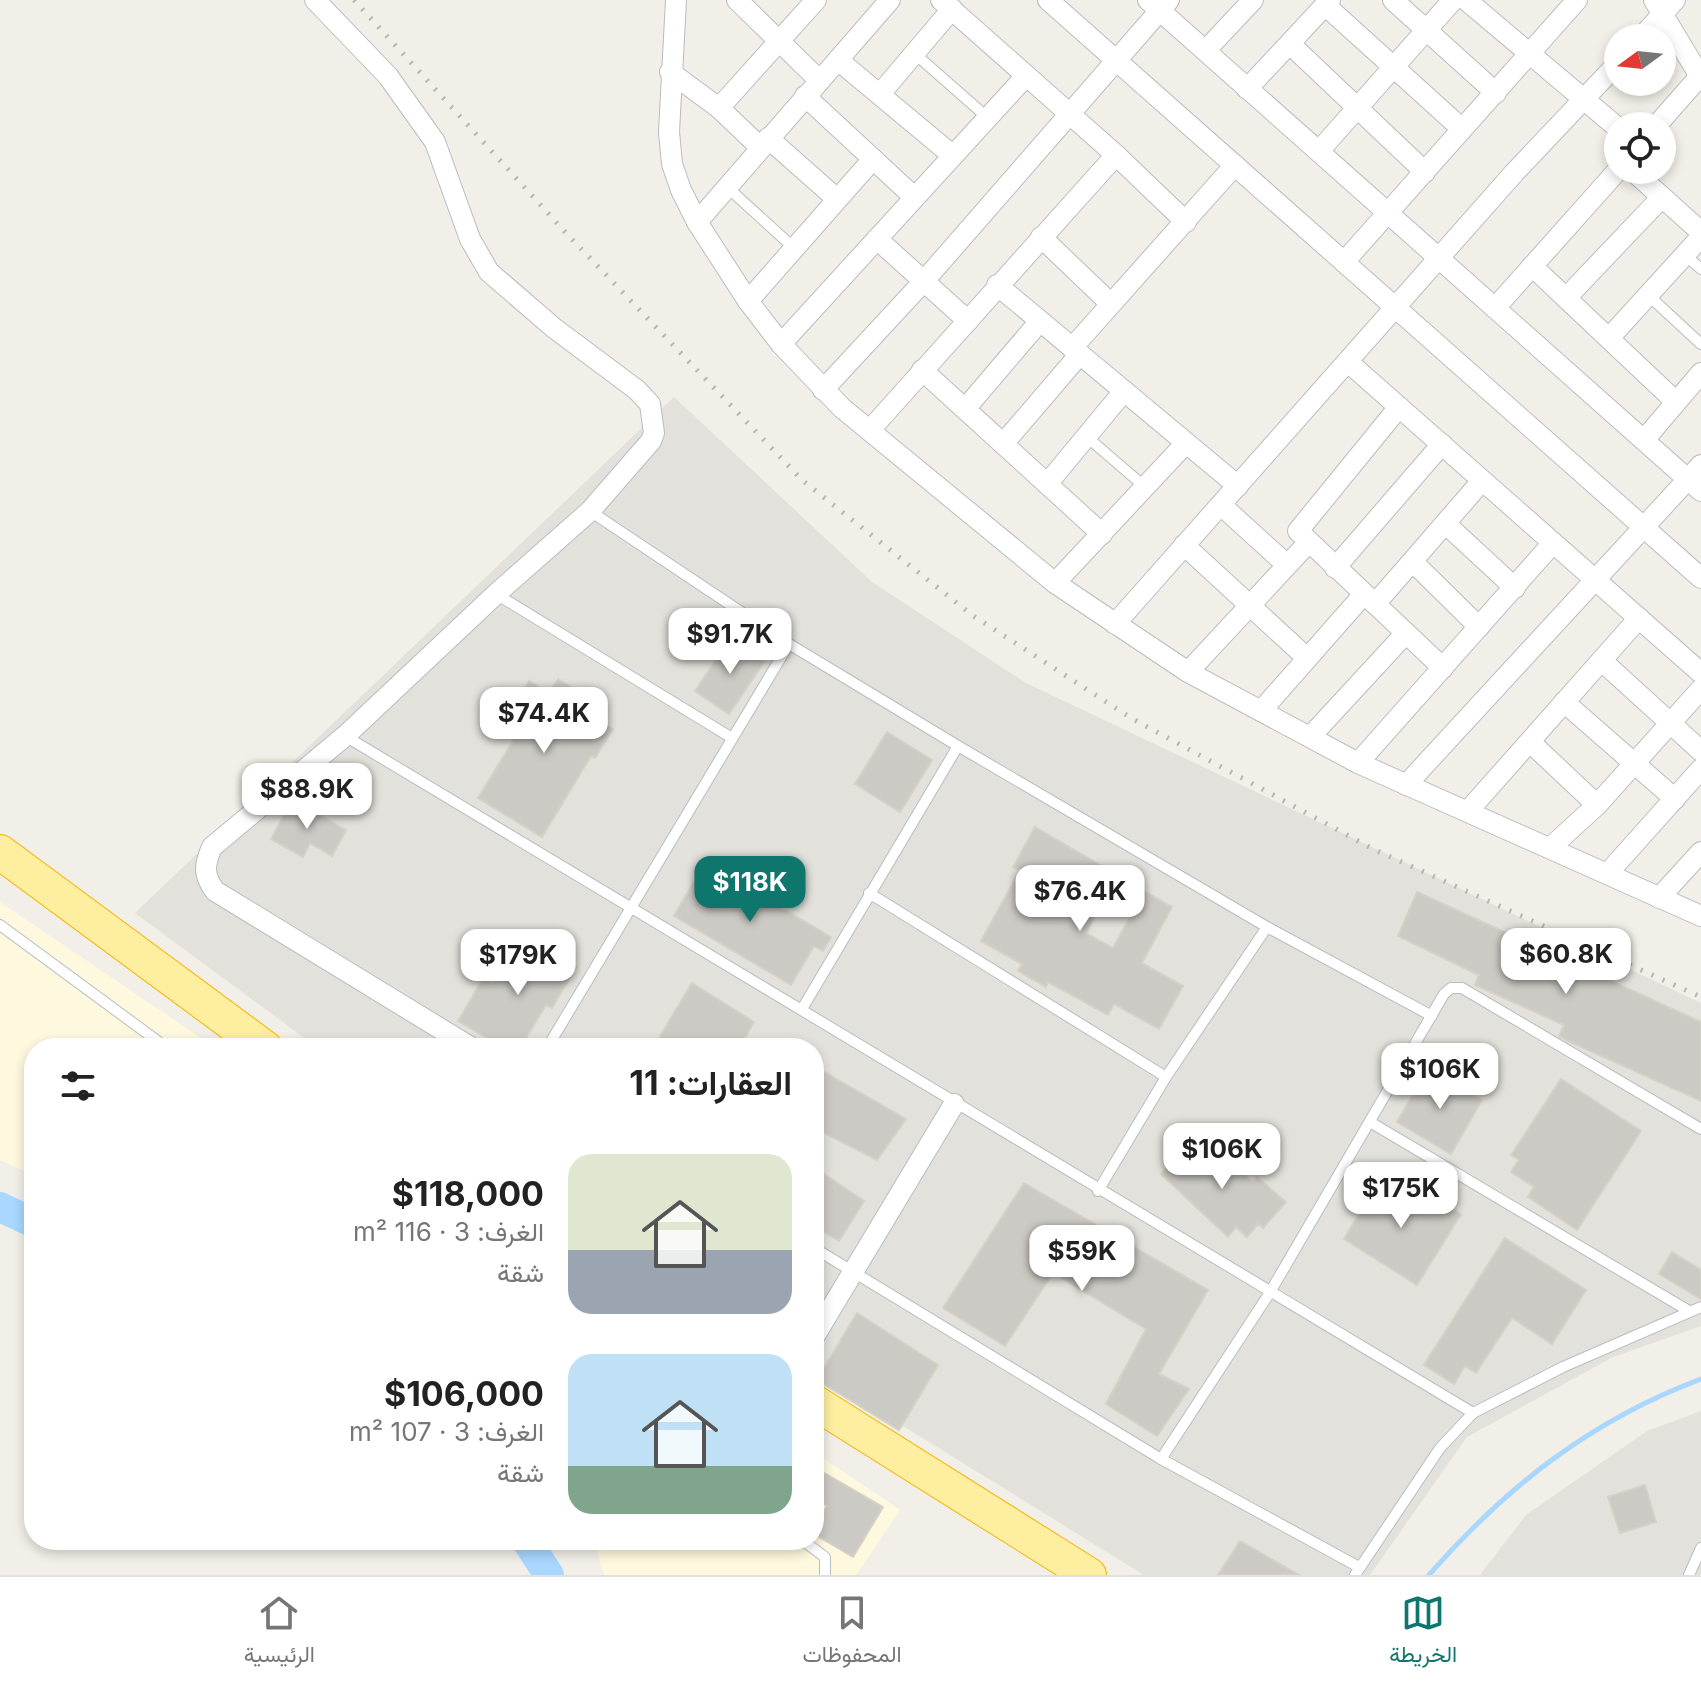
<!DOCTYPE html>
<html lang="ar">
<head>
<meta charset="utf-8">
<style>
	:root { --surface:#fff; --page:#f2f2f2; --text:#222; --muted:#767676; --line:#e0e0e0; --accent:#0f766e }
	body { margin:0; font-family:Inter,Vazirmatn,sans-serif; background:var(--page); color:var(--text); direction:rtl; height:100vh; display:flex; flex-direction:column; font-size:30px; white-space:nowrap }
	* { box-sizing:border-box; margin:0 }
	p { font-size:26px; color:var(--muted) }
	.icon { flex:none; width:44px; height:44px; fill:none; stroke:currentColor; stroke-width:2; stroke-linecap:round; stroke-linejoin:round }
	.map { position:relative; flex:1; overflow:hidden; direction:ltr }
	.side { position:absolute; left:24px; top:1038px; width:800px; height:512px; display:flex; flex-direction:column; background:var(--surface); border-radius:32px; box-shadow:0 4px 12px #0003; direction:rtl }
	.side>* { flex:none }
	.needle { width:52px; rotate:255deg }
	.fabs { position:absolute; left:1604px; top:24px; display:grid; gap:16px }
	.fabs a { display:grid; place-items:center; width:72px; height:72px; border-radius:50%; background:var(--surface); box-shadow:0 4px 12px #0003; font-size:40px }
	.price { position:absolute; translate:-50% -68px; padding:0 18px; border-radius:16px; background:#fff; color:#222; font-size:26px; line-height:52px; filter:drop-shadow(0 2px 4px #0008) }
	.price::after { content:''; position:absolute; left:50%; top:48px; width:24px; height:18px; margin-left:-12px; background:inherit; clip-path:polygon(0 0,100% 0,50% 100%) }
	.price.on { background:var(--accent); color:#fff }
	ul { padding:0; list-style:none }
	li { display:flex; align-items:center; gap:24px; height:200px; padding:0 32px }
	li span { display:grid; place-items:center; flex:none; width:224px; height:160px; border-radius:24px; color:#555 }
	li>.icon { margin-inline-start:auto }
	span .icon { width:96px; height:96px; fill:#fffc; stroke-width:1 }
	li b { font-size:34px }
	h2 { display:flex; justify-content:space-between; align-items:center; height:96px; padding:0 32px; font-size:34px }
	.dock { display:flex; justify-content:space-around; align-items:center; height:112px; border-top:2px solid var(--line); background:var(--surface); font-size:22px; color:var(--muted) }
	.dock a { display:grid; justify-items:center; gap:4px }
	.dock .on { color:var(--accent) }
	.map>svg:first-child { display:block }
	.commercial { fill:#fef8df }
	.industrial { fill:#e2e1db }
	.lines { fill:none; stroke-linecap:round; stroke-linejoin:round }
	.stream { stroke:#a9d7ff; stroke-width:5 }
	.river { stroke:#a9d7ff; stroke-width:30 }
	.building { fill:#cccac4; stroke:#d6d1c5; stroke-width:2 }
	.service-casing { stroke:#b9bcc1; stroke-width:12 }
	.minor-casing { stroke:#b9bcc1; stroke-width:22 }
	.trunk-casing { stroke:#f8b300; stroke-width:36 }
	.service { stroke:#fff; stroke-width:10 }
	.minor { stroke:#fff; stroke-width:20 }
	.trunk { stroke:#feeea0; stroke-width:34 }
	.rail { stroke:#b6b6b8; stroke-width:5; stroke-dasharray:2 10; stroke-linecap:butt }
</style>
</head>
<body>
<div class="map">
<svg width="1701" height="1575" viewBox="0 0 1701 1575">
	<rect width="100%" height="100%" fill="#f1efe7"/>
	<g class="commercial">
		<polygon points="0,902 216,1048 34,1048 34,1176 0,1160"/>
		<polygon points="814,1452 900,1510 856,1575 604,1575 594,1540 814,1540"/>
	</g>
	<g class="industrial">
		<polygon points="674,397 872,582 1026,683 1701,1003 1701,1326 1613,1357 1467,1437 1370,1575 1144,1575 814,1371 814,1048 318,1048 135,913"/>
		<polygon points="1701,1411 1701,1575 1480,1575 1526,1515 1647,1431"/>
	</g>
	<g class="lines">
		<path class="stream" d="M1429,1575C1506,1487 1591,1420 1701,1379"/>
		<g class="river">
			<polyline points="0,1207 34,1223"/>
			<polyline points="526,1540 549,1575"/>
		</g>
	</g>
	<g class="building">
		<polygon points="730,639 764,662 729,714 695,691"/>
		<polygon points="558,679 589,698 582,710 613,729 595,758 591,756 542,837 478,798 519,731 505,722 529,681 549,693"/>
		<polygon points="887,732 932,760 900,812 855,784"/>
		<polygon points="292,800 346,830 332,856 310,843 303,857 271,839"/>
		<polygon points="1035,827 1117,875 1086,933 1113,948 1144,891 1172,907 1142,963 1183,986 1159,1029 1114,1004 1108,1015 1048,982 1046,987 1018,971 1022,964 981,941 1020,870 1013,867"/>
		<polygon points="705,863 831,937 823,951 814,946 791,985 674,916"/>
		<polygon points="1417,892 1701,1022 1701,1101 1566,1040 1559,1036 1564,1025 1475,985 1479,975 1398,936"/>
		<polygon points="530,939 576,967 552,1008 546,1005 520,1048 504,1048 458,1021 484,977 493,982 498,973 507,979"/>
		<polygon points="692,983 754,1022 739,1048 653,1048"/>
		<polygon points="814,1066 906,1119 877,1160 814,1128"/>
		<polygon points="1428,1069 1482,1100 1451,1154 1397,1122"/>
		<polygon points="1561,1079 1641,1131 1577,1230 1528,1197 1534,1187 1511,1172 1519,1160 1511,1155"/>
		<polygon points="1191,1139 1216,1161 1221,1154 1253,1182 1257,1177 1286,1202 1263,1228 1258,1224 1247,1237 1236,1227 1228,1237 1161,1174"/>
		<polygon points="814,1167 864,1201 839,1241 814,1226"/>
		<polygon points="1383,1175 1443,1213 1447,1206 1461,1214 1417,1285 1344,1239"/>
		<polygon points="1024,1183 1208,1290 1159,1374 1189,1389 1157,1436 1106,1404 1146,1329 1053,1273 1005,1346 943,1308"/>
		<polygon points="1505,1238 1586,1290 1552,1344 1512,1318 1476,1373 1465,1366 1454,1384 1424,1365"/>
		<polygon points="1672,1252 1701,1270 1701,1299 1659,1274"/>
		<polygon points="857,1313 938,1365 899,1430 817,1380"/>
		<polygon points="814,1467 883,1507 853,1557 814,1534 814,1527 827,1506 814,1498"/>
		<polygon points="1645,1485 1656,1522 1620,1533 1608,1497"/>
		<polygon points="1240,1541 1299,1575 1218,1575"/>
	</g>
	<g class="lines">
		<defs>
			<g id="service">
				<polyline points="914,53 988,118"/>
				<polyline points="727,187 794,248"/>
				<polyline points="1685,255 1701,269"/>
				<polyline points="1648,295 1701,344"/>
				<polyline points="1087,437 1145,487"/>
				<polyline points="590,511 789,644 958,746 1267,927 1432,1016"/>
				<polyline points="496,594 732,738"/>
				<polyline points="345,736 1473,1413"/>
				<polyline points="869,893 1166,1077"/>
				<polyline points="0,925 167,1048"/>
				<polyline points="802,1009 958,746"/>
				<polyline points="547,1048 789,644"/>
				<polyline points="1370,1122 1689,1311"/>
				<polyline points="1098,1191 1166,1077 1267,927"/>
				<polyline points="814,1248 1161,1459 1359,1567"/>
				<polyline points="1161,1459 1269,1294 1444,994 1451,988 1462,988 1701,1129"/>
				<polyline points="802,1540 825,1557 825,1575"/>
				<polyline points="1355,1575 1440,1448 1473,1413 1563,1367 1701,1307"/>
				<polyline points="1689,1575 1701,1548"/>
			</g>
			<g id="minor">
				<path d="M315,0L388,76L435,142L470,239L489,272L554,328L637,390L650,404L654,433L651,441L590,511L496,594L345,736L212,847C204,865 203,875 215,891L472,1048"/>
				<polyline points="676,0 669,132 672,164 681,190 697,222 748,301 781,344 842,408 1055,583 1188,672 1358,763 1701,916"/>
				<polyline points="737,0 819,80"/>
				<polyline points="941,0 1116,155 1186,222"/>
				<polyline points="1048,0 1701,578"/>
				<polyline points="1148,0 1701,491"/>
				<polyline points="1393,0 1496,93"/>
				<polyline points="1466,0 1618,128"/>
				<polyline points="1654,0 1701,78"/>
				<polyline points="1325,5 1462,129"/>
				<polyline points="1641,38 1675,0"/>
				<polyline points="1290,44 1425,172"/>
				<polyline points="1206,50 1253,0"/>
				<polyline points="838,60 952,155"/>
				<polyline points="670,72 719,108 760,147"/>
				<polyline points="1247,89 1330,0"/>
				<polyline points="880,94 952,9"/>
				<polyline points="805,96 914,197"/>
				<polyline points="719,108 816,0"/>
				<polyline points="1656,126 1700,76"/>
				<polyline points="768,138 837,199"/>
				<polyline points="1319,151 1453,0"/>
				<polyline points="1632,170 1701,232"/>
				<polyline points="697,222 890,0"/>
				<polyline points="1041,237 1111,304"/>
				<polyline points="877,239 968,321"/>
				<polyline points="1344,262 1577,0"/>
				<polyline points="1532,266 1675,401"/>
				<polyline points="997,285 1238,486"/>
				<polyline points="1566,298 1662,197"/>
				<polyline points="748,301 873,159"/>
				<polyline points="1495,308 1618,170"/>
				<polyline points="1610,337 1701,237"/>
				<polyline points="781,344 1026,76"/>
				<polyline points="1072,348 1235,165"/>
				<polyline points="1348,362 1701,673"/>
				<polyline points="922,370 1102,534"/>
				<polyline points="823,390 924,281 1169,0"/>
				<polyline points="1399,407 1298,531 1443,668"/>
				<polyline points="965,409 1040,321"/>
				<polyline points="870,430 1116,155"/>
				<polyline points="1644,440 1701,373"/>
				<polyline points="1003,444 1080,354"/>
				<polyline points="1047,484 1124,391"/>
				<polyline points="1221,505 1287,565"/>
				<polyline points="1447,525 1515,588"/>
				<polyline points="1184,545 1307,658"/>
				<polyline points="1413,562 1479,627"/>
				<polyline points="1335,568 1442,444"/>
				<polyline points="1055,583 1186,443"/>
				<polyline points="1375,604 1481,482"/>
				<polyline points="1115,624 1514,173 1618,63"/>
				<polyline points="1602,661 1701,751"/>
				<polyline points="1188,672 1308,543"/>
				<polyline points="1564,702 1675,799"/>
				<polyline points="1261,711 1364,594"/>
				<polyline points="1310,737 1406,633"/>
				<polyline points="1530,742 1597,805"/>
				<polyline points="1358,763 1552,544"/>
				<polyline points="1406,785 1701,465"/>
				<polyline points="1468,811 1639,618"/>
				<polyline points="1550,848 1597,805 1701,689"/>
				<polyline points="1608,873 1701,769"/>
				<polyline points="1659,898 1701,852"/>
				<polyline points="814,1337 954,1104"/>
			</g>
			<g id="trunk">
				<polyline points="0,852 265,1048"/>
				<polyline points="814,1402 1089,1575"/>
			</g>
		</defs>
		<use href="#service" class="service-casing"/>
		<use href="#minor" class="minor-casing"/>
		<use href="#trunk" class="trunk-casing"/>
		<use href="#service" class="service"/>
		<use href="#minor" class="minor"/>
		<use href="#trunk" class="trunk"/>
		<polyline class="rail" points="354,0 567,234 802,480 972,615 1131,718 1373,849 1701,997"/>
	</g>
</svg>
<div class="fabs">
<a><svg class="needle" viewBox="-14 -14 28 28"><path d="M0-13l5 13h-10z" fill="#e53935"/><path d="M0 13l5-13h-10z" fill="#767676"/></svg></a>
<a><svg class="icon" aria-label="locate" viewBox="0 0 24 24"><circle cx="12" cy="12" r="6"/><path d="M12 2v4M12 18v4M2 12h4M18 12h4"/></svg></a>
</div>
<b class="price" style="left:730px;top:676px">$91.7K</b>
<b class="price" style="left:544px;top:755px">$74.4K</b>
<b class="price" style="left:307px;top:831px">$88.9K</b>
<b class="price on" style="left:750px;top:924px">$118K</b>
<b class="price" style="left:1080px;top:933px">$76.4K</b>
<b class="price" style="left:1566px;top:996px">$60.8K</b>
<b class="price" style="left:518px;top:997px">$179K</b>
<b class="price" style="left:1440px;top:1111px">$106K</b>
<b class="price" style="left:1222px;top:1191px">$106K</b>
<b class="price" style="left:1401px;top:1230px">$175K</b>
<b class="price" style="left:1082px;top:1293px">$59K</b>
<section class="side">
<h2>العقارات: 11<svg class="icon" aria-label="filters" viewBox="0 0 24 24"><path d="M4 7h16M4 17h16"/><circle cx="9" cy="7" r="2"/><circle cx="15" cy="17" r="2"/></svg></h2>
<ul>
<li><span style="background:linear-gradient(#dfe7d0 60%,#9aa5b1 0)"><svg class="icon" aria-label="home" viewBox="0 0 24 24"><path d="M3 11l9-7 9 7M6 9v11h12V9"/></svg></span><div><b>$118,000</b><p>الغرف: 3 · 116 m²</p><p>شقة</p></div></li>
<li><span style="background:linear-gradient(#bfe0f5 70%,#7fa58c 0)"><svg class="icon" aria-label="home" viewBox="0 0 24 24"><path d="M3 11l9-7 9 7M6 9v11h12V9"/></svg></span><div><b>$106,000</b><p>الغرف: 3 · 107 m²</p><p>شقة</p></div></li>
</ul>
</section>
</div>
<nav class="dock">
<a class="on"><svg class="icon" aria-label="map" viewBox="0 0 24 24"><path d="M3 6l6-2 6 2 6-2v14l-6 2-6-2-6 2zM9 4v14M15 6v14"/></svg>الخريطة</a>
<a><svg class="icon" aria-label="saved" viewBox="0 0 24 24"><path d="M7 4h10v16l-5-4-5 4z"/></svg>المحفوظات</a>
<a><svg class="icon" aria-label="home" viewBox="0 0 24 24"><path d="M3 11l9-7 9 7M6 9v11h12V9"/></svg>الرئيسية</a>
</nav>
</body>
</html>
